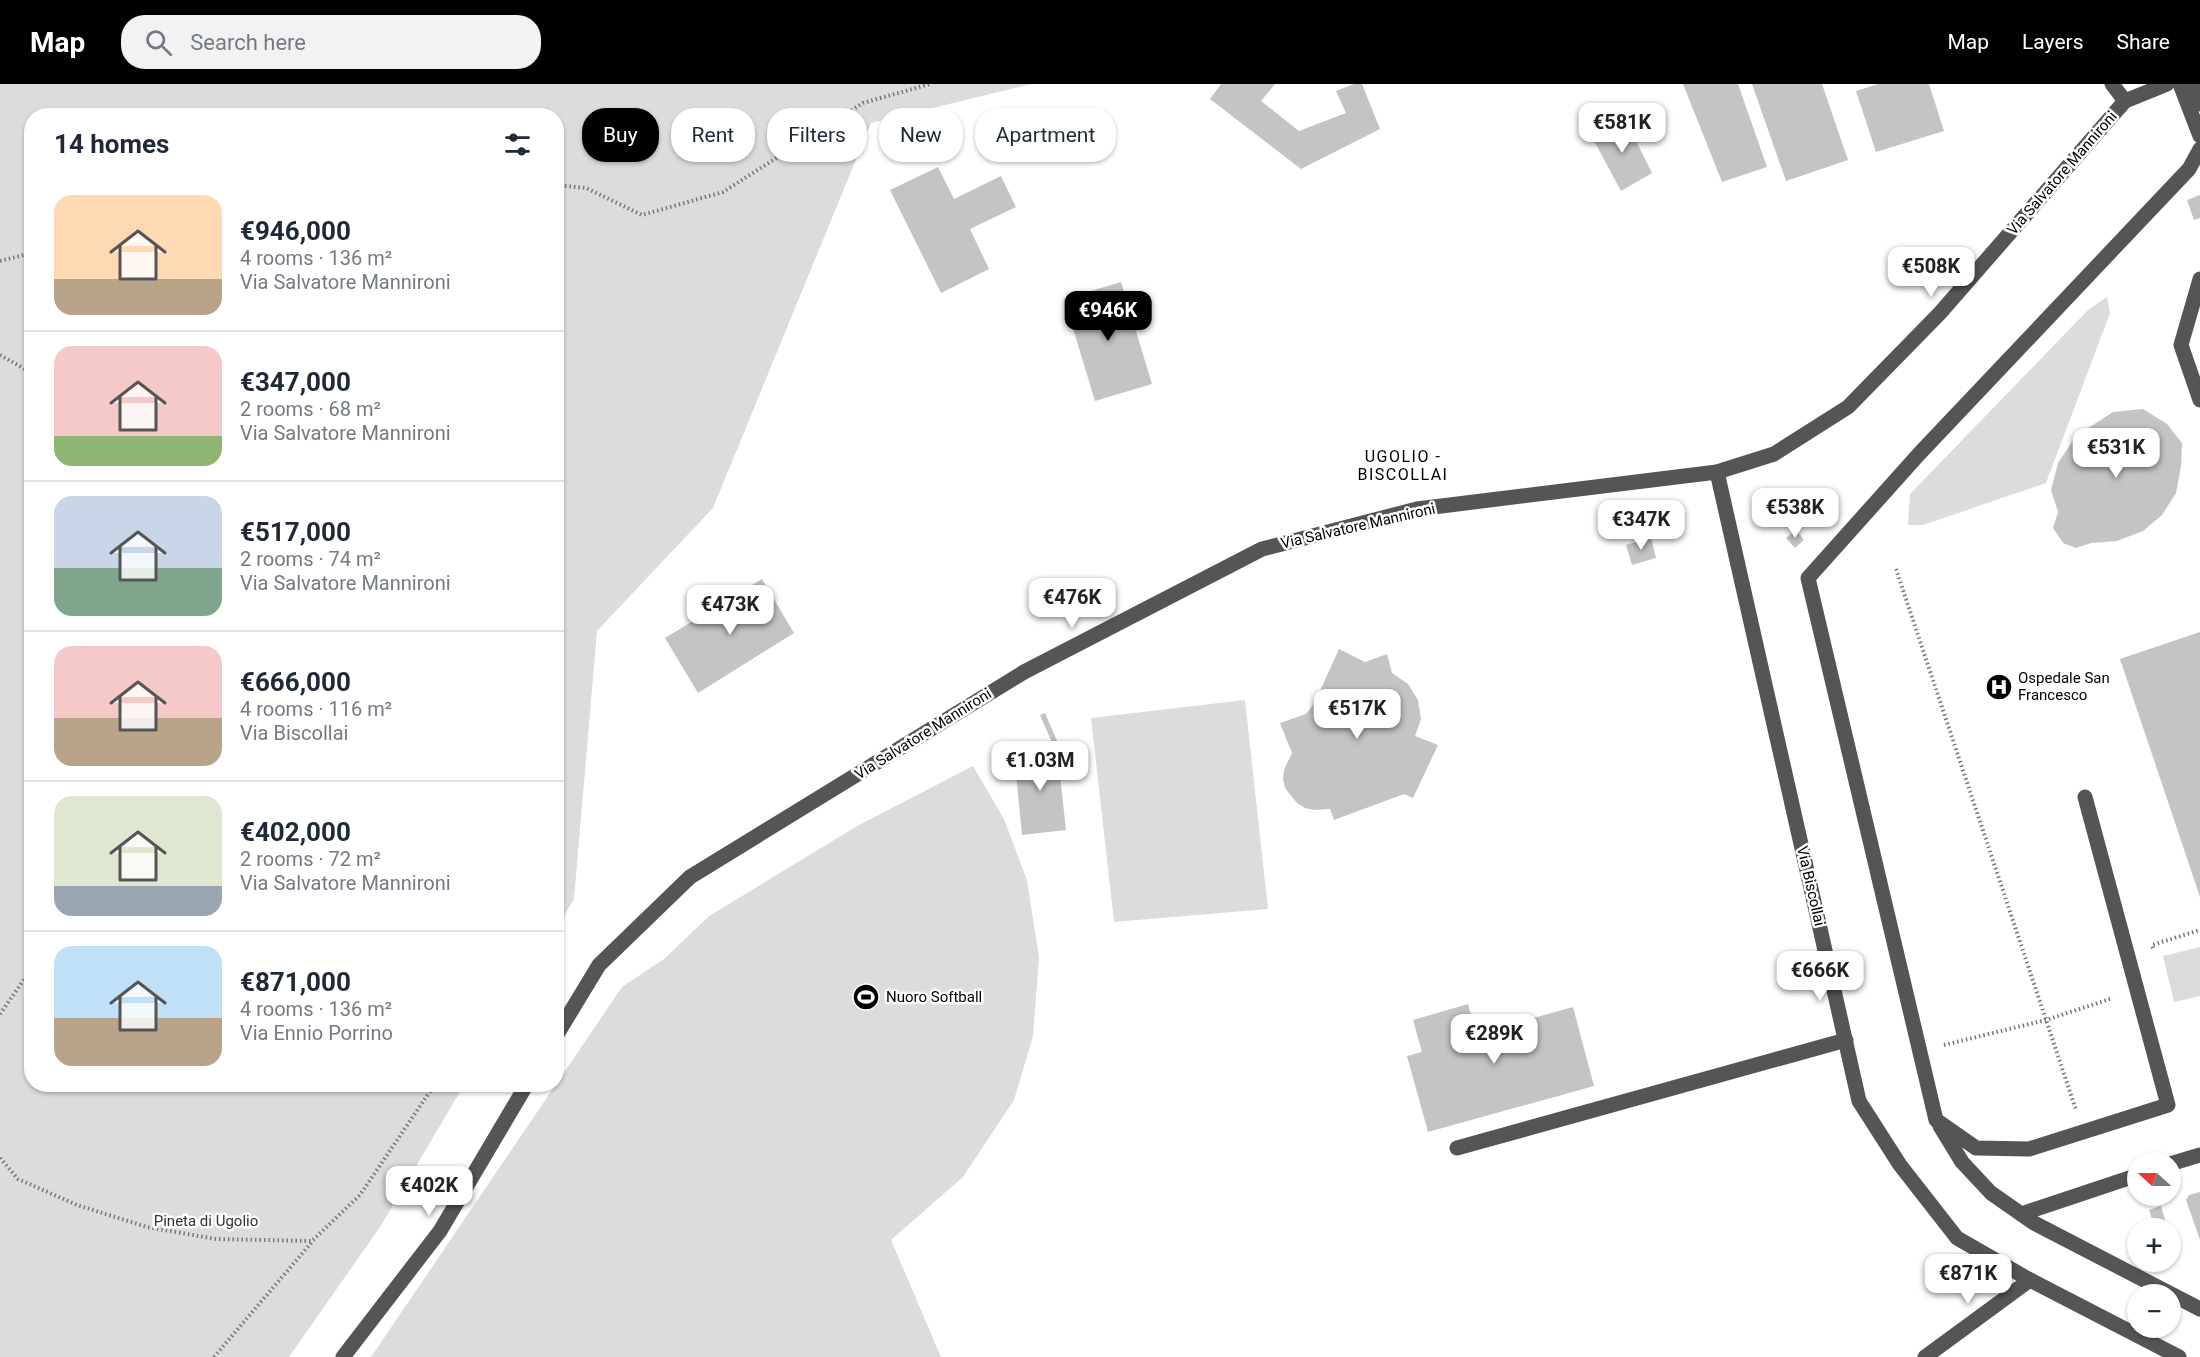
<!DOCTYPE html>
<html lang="en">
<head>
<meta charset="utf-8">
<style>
	:root { --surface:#fff; --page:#f2f2f3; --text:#1f2937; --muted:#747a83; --line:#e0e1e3; --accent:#000 }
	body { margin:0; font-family:Roboto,sans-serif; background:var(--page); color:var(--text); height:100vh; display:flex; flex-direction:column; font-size:22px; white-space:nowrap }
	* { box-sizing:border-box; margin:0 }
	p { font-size:20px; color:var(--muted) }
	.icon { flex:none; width:33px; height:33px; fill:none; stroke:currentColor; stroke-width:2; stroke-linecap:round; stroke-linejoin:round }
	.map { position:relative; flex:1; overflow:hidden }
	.drawer { position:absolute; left:24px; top:24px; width:540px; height:984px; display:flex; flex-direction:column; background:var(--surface); border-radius:24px; box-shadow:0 2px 4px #0004 }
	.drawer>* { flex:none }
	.top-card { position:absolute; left:582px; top:24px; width:570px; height:54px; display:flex; gap:12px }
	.needle { width:39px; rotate:291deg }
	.controls { position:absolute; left:2127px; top:1068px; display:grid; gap:12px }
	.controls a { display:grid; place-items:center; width:54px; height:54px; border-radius:50%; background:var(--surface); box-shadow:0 2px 4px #0004; font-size:30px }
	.price { position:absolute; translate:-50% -51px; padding:0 14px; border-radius:12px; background:#fff; color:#222; font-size:20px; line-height:39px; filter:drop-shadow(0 2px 3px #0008) }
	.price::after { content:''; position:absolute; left:50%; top:36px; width:18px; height:14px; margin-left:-9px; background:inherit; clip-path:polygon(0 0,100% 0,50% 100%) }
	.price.on { background:var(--accent); color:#fff }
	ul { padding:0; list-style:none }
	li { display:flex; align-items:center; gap:18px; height:150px; padding:0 30px }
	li+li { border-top:2px solid var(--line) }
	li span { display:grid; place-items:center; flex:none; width:168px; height:120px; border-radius:18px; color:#555 }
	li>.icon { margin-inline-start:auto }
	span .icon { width:72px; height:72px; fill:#fffc; stroke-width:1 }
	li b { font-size:26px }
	h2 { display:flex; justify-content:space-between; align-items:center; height:72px; padding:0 30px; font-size:26px }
	.chip { padding:0 21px; border-radius:24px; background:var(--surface); box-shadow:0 2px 4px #0004; font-size:21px; line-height:54px }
	.chip.on { background:var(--accent); color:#fff }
	header { display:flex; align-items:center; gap:36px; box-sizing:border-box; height:84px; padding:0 30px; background:var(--accent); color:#fff }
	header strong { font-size:28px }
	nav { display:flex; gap:33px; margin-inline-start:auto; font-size:21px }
	.search { width:420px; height:54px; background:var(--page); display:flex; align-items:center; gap:15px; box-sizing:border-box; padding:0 21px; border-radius:24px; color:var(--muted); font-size:22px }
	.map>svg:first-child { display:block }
	.green { fill:#dcdcdc }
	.building { fill:#c4c4c4 }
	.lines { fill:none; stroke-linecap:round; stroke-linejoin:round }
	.path { stroke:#777; stroke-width:4; stroke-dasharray:1.5 3; stroke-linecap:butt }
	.minor { stroke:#555; stroke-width:15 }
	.labels { text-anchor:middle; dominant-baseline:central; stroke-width:5; stroke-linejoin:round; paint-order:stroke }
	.street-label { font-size:15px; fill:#000; stroke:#fff }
	.poi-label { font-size:15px; fill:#000; stroke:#fff; text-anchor:start }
	.park-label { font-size:15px; fill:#333; stroke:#fff }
	.neighbourhood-label { font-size:16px; letter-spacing:1.5px; fill:#000; stroke:#fff }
</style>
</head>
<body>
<header>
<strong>Map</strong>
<div class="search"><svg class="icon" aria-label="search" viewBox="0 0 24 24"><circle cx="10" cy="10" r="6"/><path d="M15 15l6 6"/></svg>Search here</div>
<nav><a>Map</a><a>Layers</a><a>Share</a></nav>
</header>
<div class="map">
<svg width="2200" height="1273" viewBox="0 0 2200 1273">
	<rect width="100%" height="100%" fill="#fff"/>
	<g class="green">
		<polygon points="0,0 1031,0 871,39 713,424 597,547 574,815 557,844 556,32 32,32 32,1000 464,1001 380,1143 289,1273 0,1273"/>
		<polygon points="2107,213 2110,229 2046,399 1923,441 1908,441 1910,410 2088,226"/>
		<polygon points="1245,616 1268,825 1114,838 1091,634"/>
		<polygon points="973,682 1004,735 1027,796 1039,873 1033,952 1014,1016 963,1093 891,1156 941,1273 371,1273 622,903 664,875 709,832 859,741"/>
		<polygon points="2200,863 2200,912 2174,918 2163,872"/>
	</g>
	<g class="building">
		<polygon points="1221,0 1275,0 1261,17 1299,47 1346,29 1336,7 1354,0 1362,0 1380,45 1301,85 1210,15"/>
		<polygon points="1683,0 1738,0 1767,83 1722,98"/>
		<polygon points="1752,0 1822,0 1848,76 1786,97"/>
		<polygon points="1878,0 1929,0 1944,47 1876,68 1856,7"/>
		<polygon points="1624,33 1652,89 1621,107 1592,53"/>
		<polygon points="938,83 954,115 1001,92 1016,123 970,145 989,185 941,209 890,106"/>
		<polygon points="2200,111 2200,134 2194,136 2187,116"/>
		<polygon points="1121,198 1152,300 1095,317 1064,215"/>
		<polygon points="2143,325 2167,340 2182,359 2181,382 2176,409 2162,431 2143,447 2117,457 2091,459 2076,464 2063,459 2053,444 2058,428 2051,406 2058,379 2076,352 2113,328"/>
		<polygon points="1796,446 1804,456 1795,464 1786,454"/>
		<polygon points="1651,453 1656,474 1632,481 1626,461"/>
		<polygon points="762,495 794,549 698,609 665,554"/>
		<polygon points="2200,548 2200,813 2120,575"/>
		<polygon points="1339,565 1365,578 1387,570 1392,589 1408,600 1418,616 1421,635 1415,652 1438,661 1413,714 1404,710 1334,736 1330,725 1314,726 1305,724 1297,719 1285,704 1283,695 1284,686 1292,669 1280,639 1306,630 1315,618"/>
		<polygon points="1045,629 1058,659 1053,661 1040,631"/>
		<polygon points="1057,664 1066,746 1022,751 1014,669"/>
		<polygon points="1468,920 1476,950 1573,923 1594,1002 1428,1048 1407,972 1422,968 1413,936"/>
		<polygon points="2200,1108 2200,1156 2186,1116 2189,1111"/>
		<polygon points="2161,1122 2167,1142 2155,1144 2149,1126"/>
	</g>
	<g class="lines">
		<g class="path">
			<polyline points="556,101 586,104 642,131 723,108 863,19 930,0"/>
			<polyline points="0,177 32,169"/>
			<polyline points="0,271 32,289"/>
			<polyline points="1896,485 2076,1026"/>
			<polyline points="2153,864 2152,861 2200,846"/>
			<polyline points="0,930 32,884"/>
			<polyline points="1944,961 2046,936 2113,914"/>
			<polyline points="0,1074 18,1095 77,1121 147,1143 216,1155 312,1157 360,1111 435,1000"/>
			<polyline points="214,1273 312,1158"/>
		</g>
		<g class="minor">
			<polyline points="2112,0 2125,17"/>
			<polyline points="2180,0 2200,52"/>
			<polyline points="2193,0 2200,20"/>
			<polyline points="2200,195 2181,261 2200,316"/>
			<polyline points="1717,388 1859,1017 1900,1081 1957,1154 2030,1196 2179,1273"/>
			<polyline points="2085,713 2168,1021 2029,1065 1976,1064 1936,1036 1808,494 1919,370 2189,85 2200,65"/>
			<polyline points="556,952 599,881 690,793 1024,588 1262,465 1417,425 1717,388 1774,370 1848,323 1940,229 2125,17 2167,0"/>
			<polyline points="1940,1042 1962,1078 1991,1109 2034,1139 2200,1225"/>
			<polyline points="1457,1064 1846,956"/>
			<polyline points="2170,1080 2200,1071"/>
			<polyline points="2021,1130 2138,1091"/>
			<polyline points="343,1273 440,1147 527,1000"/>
			<polyline points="1925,1273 2030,1196"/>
		</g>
	</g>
	<defs>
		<symbol id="hospital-disc" viewBox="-11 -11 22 22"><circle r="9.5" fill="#000" stroke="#fff"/><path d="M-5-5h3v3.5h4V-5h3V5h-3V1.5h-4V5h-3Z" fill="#fff"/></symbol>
		<symbol id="stadium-disc" viewBox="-11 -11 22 22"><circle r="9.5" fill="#000" stroke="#fff"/><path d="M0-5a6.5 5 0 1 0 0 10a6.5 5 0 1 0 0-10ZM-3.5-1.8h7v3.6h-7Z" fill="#fff"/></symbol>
	</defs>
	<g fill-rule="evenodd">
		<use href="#hospital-disc" x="1984" y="588" width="30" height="30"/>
		<use href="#stadium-disc" x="851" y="898" width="30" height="30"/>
	</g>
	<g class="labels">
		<g class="street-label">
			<text transform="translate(2062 89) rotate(-49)">Via Salvatore Mannironi</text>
			<text transform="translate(1358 442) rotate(-13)">Via Salvatore Mannironi</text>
			<text transform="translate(923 650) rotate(-32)">Via Salvatore Mannironi</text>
			<text transform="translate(1811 802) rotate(77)">Via Biscollai</text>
		</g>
		<g class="poi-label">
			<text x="2018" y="594">Ospedale San<tspan x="2018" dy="17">Francesco</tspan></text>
			<text x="886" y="913">Nuoro Softball</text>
		</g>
		<g class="park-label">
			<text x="206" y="1137">Pineta di Ugolio</text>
		</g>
		<g class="neighbourhood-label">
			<text x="1403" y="372">UGOLIO -<tspan x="1403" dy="18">BISCOLLAI</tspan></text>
		</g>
	</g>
</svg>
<div class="controls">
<a><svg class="needle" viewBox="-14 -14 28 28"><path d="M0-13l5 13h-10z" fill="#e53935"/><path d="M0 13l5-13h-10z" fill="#747a83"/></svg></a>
<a>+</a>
<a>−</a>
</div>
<b class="price" style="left:1622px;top:70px">€581K</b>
<b class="price" style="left:1931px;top:214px">€508K</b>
<b class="price on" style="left:1108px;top:258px">€946K</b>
<b class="price" style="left:2116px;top:395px">€531K</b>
<b class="price" style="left:1795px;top:455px">€538K</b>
<b class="price" style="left:1641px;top:467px">€347K</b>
<b class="price" style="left:1072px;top:545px">€476K</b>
<b class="price" style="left:730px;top:552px">€473K</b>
<b class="price" style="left:1357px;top:656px">€517K</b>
<b class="price" style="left:1040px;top:708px">€1.03M</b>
<b class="price" style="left:1820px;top:918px">€666K</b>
<b class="price" style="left:1494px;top:981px">€289K</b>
<b class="price" style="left:429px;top:1133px">€402K</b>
<b class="price" style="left:1968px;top:1221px">€871K</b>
<div class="top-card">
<a class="chip on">Buy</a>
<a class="chip">Rent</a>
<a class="chip">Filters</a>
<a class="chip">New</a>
<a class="chip">Apartment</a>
</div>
<section class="drawer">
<h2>14 homes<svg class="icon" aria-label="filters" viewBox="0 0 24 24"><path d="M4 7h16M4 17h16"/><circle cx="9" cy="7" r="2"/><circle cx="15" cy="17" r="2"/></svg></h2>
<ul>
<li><span style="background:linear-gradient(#ffd9b3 70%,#b9a48a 0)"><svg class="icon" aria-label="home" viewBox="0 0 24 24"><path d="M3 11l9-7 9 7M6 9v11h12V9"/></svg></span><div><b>€946,000</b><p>4 rooms · 136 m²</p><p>Via Salvatore Mannironi</p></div></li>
<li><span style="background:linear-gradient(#f6c9c9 75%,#8fb573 0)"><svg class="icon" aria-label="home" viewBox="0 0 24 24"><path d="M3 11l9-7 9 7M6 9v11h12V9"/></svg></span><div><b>€347,000</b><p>2 rooms · 68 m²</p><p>Via Salvatore Mannironi</p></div></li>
<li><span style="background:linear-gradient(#c9d6e8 60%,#7fa58c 0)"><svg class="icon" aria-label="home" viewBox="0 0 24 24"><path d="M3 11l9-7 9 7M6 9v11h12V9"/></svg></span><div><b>€517,000</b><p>2 rooms · 74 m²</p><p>Via Salvatore Mannironi</p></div></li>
<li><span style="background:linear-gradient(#f6c9c9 60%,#b9a48a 0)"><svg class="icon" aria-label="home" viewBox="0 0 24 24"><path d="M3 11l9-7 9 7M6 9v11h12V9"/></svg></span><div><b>€666,000</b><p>4 rooms · 116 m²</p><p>Via Biscollai</p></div></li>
<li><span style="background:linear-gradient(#dfe7d0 75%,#9aa5b1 0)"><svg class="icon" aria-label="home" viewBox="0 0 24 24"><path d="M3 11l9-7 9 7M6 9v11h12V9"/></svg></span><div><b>€402,000</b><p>2 rooms · 72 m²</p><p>Via Salvatore Mannironi</p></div></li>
<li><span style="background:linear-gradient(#bfe0f5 60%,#b9a48a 0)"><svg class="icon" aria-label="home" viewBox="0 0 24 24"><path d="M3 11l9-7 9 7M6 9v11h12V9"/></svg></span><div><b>€871,000</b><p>4 rooms · 136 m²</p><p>Via Ennio Porrino</p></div></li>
</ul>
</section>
</div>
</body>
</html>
